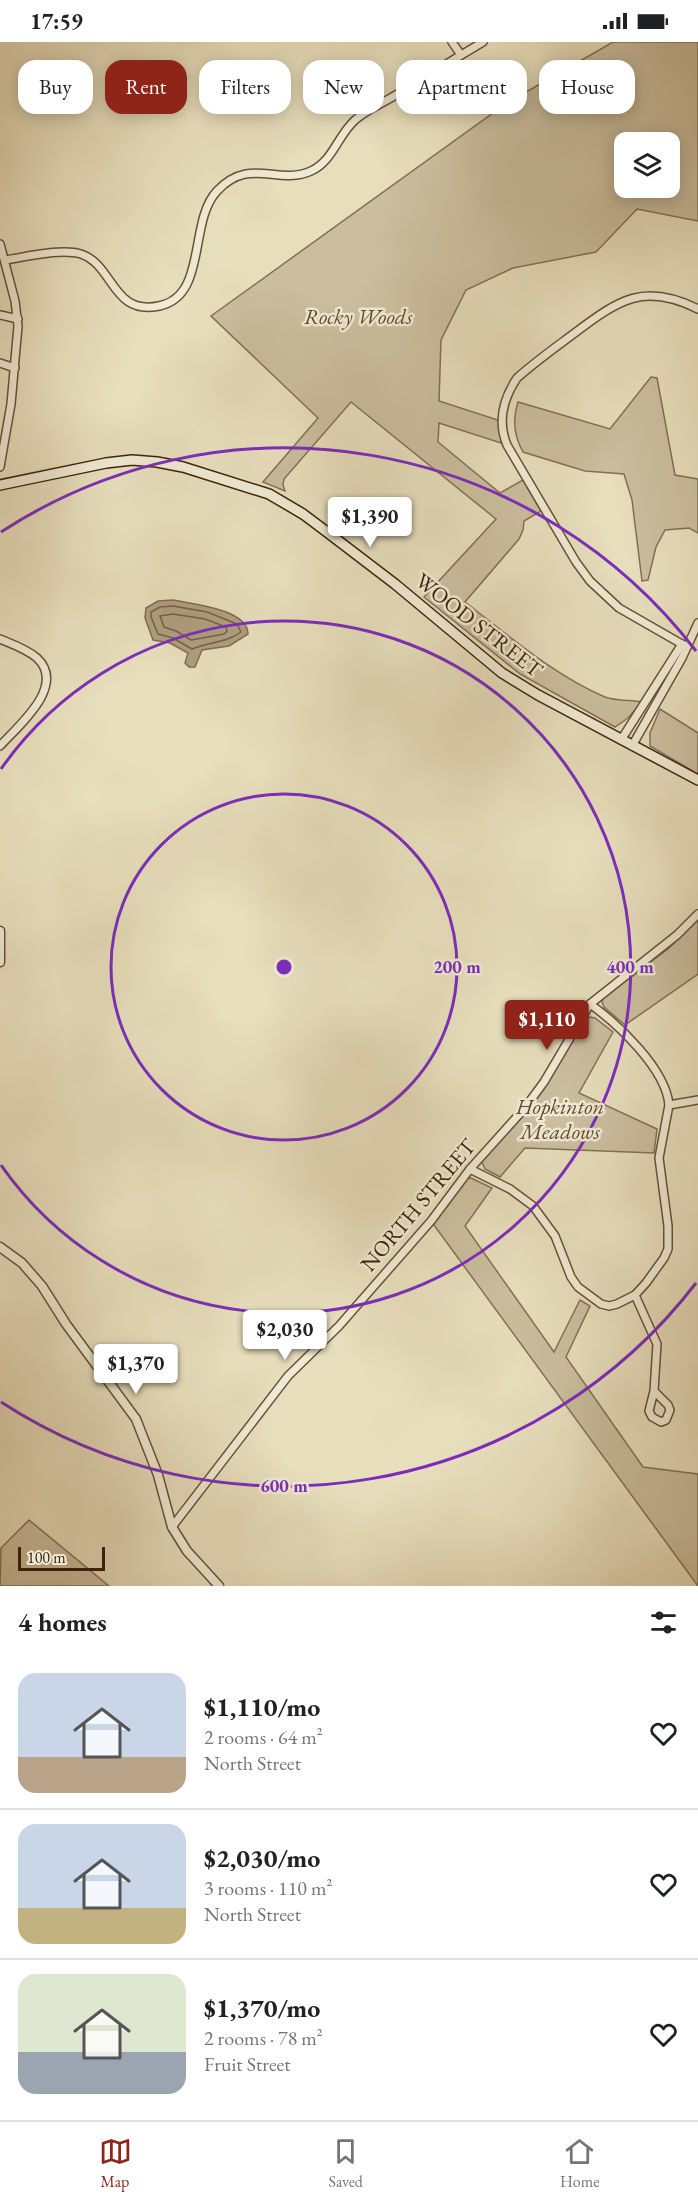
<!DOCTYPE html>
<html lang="en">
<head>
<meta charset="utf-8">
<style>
	:root { --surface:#fff; --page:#f6f6f6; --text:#202124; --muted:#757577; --line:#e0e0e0; --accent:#8f2418 }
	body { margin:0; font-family:"EB Garamond",serif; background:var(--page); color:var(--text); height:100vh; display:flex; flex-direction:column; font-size:22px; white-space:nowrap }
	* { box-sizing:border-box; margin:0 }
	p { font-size:20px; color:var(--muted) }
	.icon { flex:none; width:33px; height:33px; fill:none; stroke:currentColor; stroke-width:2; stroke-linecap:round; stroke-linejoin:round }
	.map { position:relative; height:1544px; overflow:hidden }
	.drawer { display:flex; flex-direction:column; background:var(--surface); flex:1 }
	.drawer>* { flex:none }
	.banner { position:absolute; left:18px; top:18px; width:663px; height:54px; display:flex; gap:12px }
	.tools { position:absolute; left:614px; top:90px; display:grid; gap:12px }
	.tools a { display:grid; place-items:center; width:66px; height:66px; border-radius:12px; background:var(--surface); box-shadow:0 3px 15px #0003; font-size:30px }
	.scale { position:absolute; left:18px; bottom:15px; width:87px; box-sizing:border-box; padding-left:6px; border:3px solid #3f220a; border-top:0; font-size:16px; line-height:21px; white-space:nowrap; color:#3f220a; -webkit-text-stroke:4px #efead3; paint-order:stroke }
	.price { position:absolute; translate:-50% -51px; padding:0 14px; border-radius:6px; background:#fff; color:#222; font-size:20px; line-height:39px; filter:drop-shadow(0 2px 3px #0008) }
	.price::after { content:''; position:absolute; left:50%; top:36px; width:18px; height:14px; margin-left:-9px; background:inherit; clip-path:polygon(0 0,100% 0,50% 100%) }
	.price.active { background:var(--accent); color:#fff }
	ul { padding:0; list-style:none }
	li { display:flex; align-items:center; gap:18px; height:150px; padding:0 18px }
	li+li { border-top:2px solid var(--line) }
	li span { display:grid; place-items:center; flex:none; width:168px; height:120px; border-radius:18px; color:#555 }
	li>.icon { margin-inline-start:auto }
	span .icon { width:72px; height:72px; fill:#fffc; stroke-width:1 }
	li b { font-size:26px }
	h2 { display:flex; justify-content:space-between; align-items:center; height:72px; padding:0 18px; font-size:26px }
	.pill { padding:0 21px; border-radius:18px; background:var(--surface); box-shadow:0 3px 15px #0003; font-size:21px; line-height:54px }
	.pill.active { background:var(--accent); color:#fff }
	.status { display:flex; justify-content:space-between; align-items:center; height:42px; padding:0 30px; background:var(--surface); direction:ltr }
	.status svg { height:16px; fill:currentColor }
	.dock { display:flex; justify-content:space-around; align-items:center; height:84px; border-top:2px solid var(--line); background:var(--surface); font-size:16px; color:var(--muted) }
	.dock a { display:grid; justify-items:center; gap:3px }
	.dock .active { color:var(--accent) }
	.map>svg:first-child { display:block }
	.green { fill:#cabe9e; stroke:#847054; stroke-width:1.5; fill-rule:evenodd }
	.water { fill:#ae9e7f; stroke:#826c50; stroke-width:1.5 }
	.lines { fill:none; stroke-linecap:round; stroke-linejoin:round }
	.shore { stroke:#766044; stroke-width:1.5 }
	.minor-casing { stroke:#695136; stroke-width:10 }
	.tertiary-casing { stroke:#695136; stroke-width:11 }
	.secondary-casing { stroke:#3f220a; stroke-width:12 }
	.minor { stroke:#efead3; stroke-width:7 }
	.tertiary { stroke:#efead3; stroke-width:8 }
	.secondary { stroke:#efead3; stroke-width:9 }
	.ring { fill:none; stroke:#7b2cbf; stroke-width:3 }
	.labels { text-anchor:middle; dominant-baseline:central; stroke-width:5; stroke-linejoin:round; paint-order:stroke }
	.park-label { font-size:22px; font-style:italic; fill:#62492f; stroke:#efead3 }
	.street-label { font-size:22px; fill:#3f220a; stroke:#efead3 }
	.centre { fill:#7b2cbf; stroke:#efead3; stroke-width:3 }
	.ring-label { font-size:18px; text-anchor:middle; font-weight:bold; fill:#7b2cbf; stroke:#efead3; stroke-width:5; stroke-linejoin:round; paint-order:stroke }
</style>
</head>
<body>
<div class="status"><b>17:59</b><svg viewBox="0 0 49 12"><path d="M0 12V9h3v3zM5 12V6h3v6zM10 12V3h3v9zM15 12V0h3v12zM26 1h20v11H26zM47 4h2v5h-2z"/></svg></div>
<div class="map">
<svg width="698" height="1544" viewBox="0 0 698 1544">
	<rect width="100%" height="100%" fill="#e7debc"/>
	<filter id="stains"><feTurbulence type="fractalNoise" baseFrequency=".00333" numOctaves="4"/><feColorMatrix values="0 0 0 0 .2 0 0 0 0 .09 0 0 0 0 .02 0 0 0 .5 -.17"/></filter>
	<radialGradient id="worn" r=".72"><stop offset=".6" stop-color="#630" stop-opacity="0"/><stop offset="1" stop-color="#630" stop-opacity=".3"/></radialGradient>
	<g class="green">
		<path d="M613,0H698V179L637,167L596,210L513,226L466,248L441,298L439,359L501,379L504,402L439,381L438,400L500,451L523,438L541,469L524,479L523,488L519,497L465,560C509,594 554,633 605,655C616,659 631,658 642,660L628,676L615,685L520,632L424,555L496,477L351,360L284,437L283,443L285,449L263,440L318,376L211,274L507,61ZM624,100H669V146H624Z"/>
		<path d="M651,335L657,336L675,433L698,437V491L689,486L665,488L656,505L648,538L642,539L632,458L624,432L585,429L523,410C514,394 512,378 518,360L610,387Z"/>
		<polygon points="660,667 698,691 698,732 650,704 650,691"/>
		<polygon points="698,878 698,932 625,983 604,965 602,960 603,956 668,907"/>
		<polygon points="589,975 595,976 613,990 579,1051 657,1087 654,1111 525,1106 500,1135 485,1127 481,1118 540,1051 584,979"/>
		<polygon points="471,1136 492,1146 465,1184 554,1310 580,1258 590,1264 566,1315 643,1425 698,1432 698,1544 431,1179 466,1137"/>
		<polygon points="29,1478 109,1544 0,1544 1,1506"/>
	</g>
	<path class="water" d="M173,558C192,562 248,567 248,592L229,604L202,608L195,625H189L185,621L188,611L170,601L153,598L145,576L146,566L158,559Z"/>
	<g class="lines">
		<g class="shore">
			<path d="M173,564L207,570L237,582L241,590C226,601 208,600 192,607L173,596L158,592L151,575V570L160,565Z"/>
			<polygon points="173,572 205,577 226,585 227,589 224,592 191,598 176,589 164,585 160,574"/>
		</g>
		<defs>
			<g id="minor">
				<polyline points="452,0 461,13"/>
				<polyline points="0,202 15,259 18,284 11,362 0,425"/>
				<path d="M5,218C26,215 61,206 81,212C114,223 112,274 159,264C208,254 188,180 217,149C250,114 277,144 311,129C333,119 338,93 355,78C366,68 381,62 394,54C423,36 453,18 483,0"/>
				<polyline points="0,273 18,277"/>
				<polyline points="0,321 15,326"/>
				<path d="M0,597C12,602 27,607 37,616C67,644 18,684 0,704"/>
				<path d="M687,605L619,566L590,539L576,520L507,403C497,379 503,357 517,336C536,319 556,305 576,290C619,258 644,240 698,267"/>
				<polyline points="621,698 682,602"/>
				<polyline points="632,704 682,616 698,581"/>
				<polyline points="669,1063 698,1058"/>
				<path d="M470,1127L510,1147L533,1164L555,1194L571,1235L578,1245L601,1262L609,1264L617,1262L635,1253L646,1241L664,1216L668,1207V1184L659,1116L669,1063C666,1027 618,982 590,962"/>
				<polyline points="635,1253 657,1302 654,1349 668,1363 670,1368 666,1378 661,1380 652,1375 649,1369 654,1349"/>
				<polyline points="172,1485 288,1334 339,1284 374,1244 431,1179 470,1127 524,1067 544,1040 590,962 677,893 698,872"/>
			</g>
			<g id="tertiary">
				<polyline points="0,889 0,920"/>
				<polyline points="0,1205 22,1221 42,1244 66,1282 136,1377 158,1433 172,1485 187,1509 219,1544"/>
			</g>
			<polyline id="secondary" points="0,443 106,421 132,418 157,420 183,425 269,452 303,472 323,487 395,542 502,631 538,653 698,738"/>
		</defs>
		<use href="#minor" class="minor-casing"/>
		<use href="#tertiary" class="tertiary-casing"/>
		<use href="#secondary" class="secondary-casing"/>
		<use href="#minor" class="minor"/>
		<use href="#tertiary" class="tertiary"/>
		<use href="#secondary" class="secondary"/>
	</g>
	<g class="ring">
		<circle cx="284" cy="925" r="173"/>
		<path d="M1 727A346 346 0 1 1 1 1123"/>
		<path d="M696 1241A519 519 0 0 1 1 1360M1 490A519 519 0 0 1 696 609"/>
	</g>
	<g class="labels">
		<g class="park-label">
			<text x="358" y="274">Rocky Woods</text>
			<text x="560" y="1064">Hopkinton<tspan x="560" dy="25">Meadows</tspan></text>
		</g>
		<g class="street-label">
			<text transform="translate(479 583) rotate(38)">WOOD STREET</text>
			<text transform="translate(418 1163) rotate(-50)">NORTH STREET</text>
		</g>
	</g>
	<circle cx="284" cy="925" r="9" class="centre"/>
	<g class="ring-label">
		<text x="457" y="931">200 m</text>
		<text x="630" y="931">400 m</text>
		<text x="284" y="1450">600 m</text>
	</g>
	<rect width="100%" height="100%" filter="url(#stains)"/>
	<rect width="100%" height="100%" fill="url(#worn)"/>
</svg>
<div class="tools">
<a><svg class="icon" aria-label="layers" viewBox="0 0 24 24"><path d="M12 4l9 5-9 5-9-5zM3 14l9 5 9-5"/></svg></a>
</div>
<div class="scale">100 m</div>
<b class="price" style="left:370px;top:506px">$1,390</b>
<b class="price active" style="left:547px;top:1009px">$1,110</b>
<b class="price" style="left:285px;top:1319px">$2,030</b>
<b class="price" style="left:136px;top:1353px">$1,370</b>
<div class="banner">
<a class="pill">Buy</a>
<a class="pill active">Rent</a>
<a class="pill">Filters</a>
<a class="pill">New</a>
<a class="pill">Apartment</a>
<a class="pill">House</a>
</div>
</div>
<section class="drawer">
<h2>4 homes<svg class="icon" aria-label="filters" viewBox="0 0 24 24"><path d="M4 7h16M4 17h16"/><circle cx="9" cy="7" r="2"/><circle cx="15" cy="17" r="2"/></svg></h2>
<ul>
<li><span style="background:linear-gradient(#c9d6e8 70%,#b9a48a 0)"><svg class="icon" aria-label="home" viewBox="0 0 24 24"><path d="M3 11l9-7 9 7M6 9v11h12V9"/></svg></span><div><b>$1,110/mo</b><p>2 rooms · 64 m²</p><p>North Street</p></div><svg class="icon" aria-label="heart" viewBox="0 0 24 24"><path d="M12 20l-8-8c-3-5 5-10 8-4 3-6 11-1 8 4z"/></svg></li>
<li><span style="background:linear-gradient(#c9d6e8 70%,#c2b280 0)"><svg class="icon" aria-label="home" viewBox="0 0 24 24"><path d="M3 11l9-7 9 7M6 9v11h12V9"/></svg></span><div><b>$2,030/mo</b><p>3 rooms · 110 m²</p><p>North Street</p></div><svg class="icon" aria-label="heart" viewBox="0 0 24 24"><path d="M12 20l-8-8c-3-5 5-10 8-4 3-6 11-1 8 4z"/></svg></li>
<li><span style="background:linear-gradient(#dfe7d0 65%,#9aa5b1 0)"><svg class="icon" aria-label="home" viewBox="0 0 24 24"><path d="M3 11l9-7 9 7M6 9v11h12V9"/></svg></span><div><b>$1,370/mo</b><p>2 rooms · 78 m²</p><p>Fruit Street</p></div><svg class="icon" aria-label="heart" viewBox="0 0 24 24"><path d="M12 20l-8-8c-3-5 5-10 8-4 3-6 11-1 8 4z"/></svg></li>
</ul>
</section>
<nav class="dock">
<a class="active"><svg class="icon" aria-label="map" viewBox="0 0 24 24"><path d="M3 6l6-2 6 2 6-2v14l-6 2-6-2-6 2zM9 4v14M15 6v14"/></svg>Map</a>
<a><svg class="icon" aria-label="saved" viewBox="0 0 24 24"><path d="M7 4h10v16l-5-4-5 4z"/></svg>Saved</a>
<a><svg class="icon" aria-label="home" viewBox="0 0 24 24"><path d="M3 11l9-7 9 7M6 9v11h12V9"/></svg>Home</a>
</nav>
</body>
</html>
